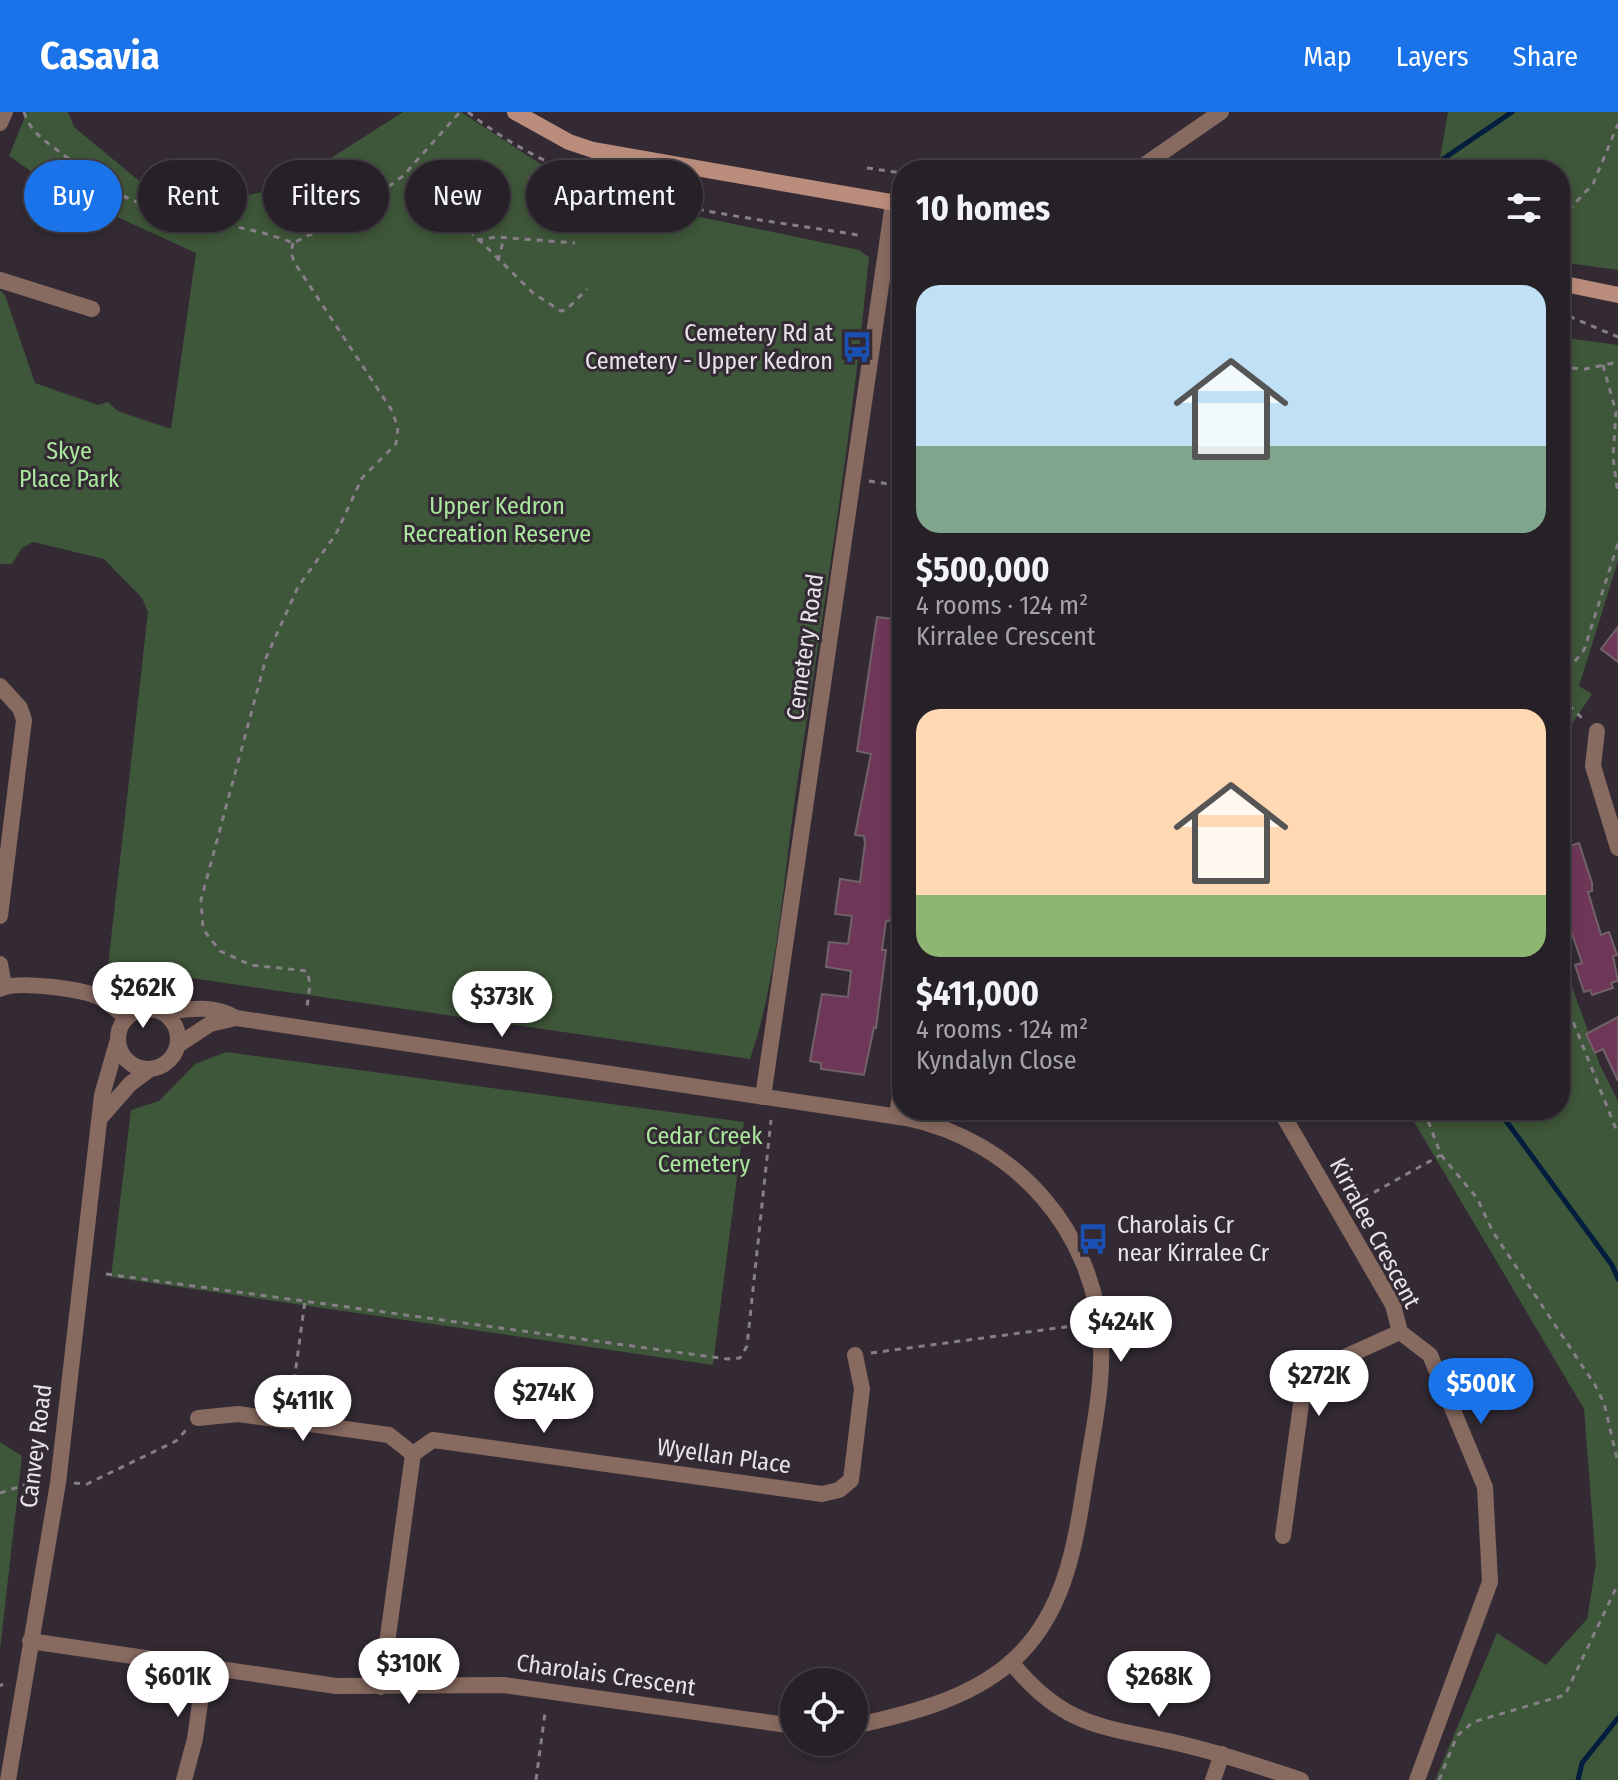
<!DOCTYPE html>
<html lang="en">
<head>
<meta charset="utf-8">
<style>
	:root { --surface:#262027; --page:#2e282f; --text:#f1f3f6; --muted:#a4a3a7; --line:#423e44; --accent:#1a73e8 }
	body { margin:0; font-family:"Fira Sans Condensed",sans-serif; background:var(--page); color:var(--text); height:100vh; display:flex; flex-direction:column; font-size:30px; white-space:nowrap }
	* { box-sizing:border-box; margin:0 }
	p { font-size:26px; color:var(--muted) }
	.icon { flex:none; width:44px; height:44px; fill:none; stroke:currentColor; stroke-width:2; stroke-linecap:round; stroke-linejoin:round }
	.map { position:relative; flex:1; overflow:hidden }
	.sheet { position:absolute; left:892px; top:48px; width:678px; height:960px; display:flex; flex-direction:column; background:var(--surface); border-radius:32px; box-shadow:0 4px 12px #0003,0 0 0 2px var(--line) }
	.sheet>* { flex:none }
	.hud { position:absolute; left:24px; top:48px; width:748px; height:72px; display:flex; gap:16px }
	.controls { position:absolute; left:780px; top:1556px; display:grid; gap:16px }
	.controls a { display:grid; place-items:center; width:88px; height:88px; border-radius:50%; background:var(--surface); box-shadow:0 4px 12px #0003,0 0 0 2px var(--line); font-size:40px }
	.price { position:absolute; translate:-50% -68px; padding:0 18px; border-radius:28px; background:#fff; color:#222; font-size:26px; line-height:52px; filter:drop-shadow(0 2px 4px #0008) }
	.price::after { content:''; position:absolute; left:50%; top:48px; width:24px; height:18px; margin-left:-12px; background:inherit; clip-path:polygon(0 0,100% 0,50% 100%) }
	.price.on { background:var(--accent); color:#fff }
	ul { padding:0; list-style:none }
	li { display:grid; align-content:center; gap:16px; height:424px; padding:0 24px }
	li span { display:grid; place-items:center; height:248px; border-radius:24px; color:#555 }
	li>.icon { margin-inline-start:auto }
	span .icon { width:144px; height:144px; fill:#fffc; stroke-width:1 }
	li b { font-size:34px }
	h2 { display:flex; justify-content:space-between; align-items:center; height:96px; padding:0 24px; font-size:34px }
	.tag { padding:0 28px; border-radius:36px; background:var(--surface); box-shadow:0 4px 12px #0003,0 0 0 2px var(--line); font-size:28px; line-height:72px }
	.tag.on { background:var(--accent); color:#fff }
	header { display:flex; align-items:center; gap:48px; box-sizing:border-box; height:112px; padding:0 40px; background:var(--accent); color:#fff }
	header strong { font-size:38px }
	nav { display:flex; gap:44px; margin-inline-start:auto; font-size:28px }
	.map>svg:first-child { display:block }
	.green { fill:#3e5639 }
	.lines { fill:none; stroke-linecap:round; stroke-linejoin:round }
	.stream { stroke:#021d3e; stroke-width:5 }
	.building { fill:#6f3757; stroke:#716269; stroke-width:2 }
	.path { stroke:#877f88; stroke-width:3; stroke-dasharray:6 6; stroke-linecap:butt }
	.minor { stroke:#876a60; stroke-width:16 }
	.tertiary { stroke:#876a60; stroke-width:16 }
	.secondary { stroke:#ba8c7b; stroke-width:16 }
	.labels { text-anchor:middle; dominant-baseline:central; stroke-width:6; stroke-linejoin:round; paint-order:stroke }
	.poi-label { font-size:24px; fill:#e8e2e9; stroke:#332a34; text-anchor:end }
	.park-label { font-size:24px; fill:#a9e89c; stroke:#332a34 }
	.street-label { font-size:24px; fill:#e8e2e9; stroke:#332a34 }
</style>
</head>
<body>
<header>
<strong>Casavia</strong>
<nav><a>Map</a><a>Layers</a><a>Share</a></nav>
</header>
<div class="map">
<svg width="1618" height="1668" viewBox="0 0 1618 1668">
	<rect width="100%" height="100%" fill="#332a34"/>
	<g class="green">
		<path d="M27,0H68L74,15L150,78L216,89L284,76L403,0H461L585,81L859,138L869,145C852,323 823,501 796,679C783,767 779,862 750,947L108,854L148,500L142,486L104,447L33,430L22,436L12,452H0V178L5,183L35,271L98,293L108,290L118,299L171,317L196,141L58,78L9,44Z"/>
		<polygon points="1448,0 1618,0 1618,158 1560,150 1560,58 1438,58"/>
		<polygon points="1560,225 1618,233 1618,449 1579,574 1592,582 1567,619 1560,621"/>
		<polygon points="1560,841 1600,953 1618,989 1618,1668 1435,1668 1497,1521 1546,1553 1587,1507 1596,1452 1584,1297 1407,998 1560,998"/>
		<polygon points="226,940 744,1010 713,1253 111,1165 131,998 159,989 195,952"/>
		<polygon points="0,1330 22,1344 0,1538"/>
	</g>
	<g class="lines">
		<g class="stream">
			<polyline points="1427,58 1512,0"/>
			<polyline points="1498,998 1612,1153 1618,1167"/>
			<polyline points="1578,1668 1582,1651 1618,1606"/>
		</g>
	</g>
	<g class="building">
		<polygon points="877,505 902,508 902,715 890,809 886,809 882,838 886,838 876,916 874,915 864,963 821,957 821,951 810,949 822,882 848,885 851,859 826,855 829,830 848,832 852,804 835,802 840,767 860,770 865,731 864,724 855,723 871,642 857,639"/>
		<polygon points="1618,515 1618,550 1601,537"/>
		<polygon points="1579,731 1592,771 1592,779 1588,780 1601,823 1609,820 1617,843 1613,844 1618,869 1611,871 1613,876 1592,883 1590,878 1584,880 1575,853 1582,851 1569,813 1560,816 1560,737"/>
		<polygon points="1618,905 1618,969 1603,937 1595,941 1586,922"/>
	</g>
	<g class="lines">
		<g class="path">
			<path d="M24,0C31,22 47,30 65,44C87,60 107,77 132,88C183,111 242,110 293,131L347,105L403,64L460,0"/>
			<path d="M468,0C584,92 717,100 858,123"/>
			<polyline points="867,56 902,61"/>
			<polyline points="1560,107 1593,72 1618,12"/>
			<polyline points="461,110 533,181 561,199 566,198 587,177"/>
			<polyline points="477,128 497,125 575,131"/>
			<polyline points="293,131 291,140 294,150 391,297 398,315 396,332 362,366 336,422 298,475 266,546 201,788 203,817 220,839 251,853 307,859 310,872 307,895"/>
			<polyline points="498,149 504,126"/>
			<polyline points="1560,196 1573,206 1618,225"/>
			<polyline points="1603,253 1616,300 1613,345 1618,383"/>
			<polyline points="1560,255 1585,257 1618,250"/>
			<polyline points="869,369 902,374"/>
			<polyline points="1560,568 1584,538 1618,431"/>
			<polyline points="1560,585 1584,608"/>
			<polyline points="1560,877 1618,1022"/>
			<polyline points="1424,998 1441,1043 1477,1086 1493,1120 1595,1273 1604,1291 1618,1351"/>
			<polyline points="1353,1092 1441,1043"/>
			<polyline points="106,1162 727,1247 740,1246 747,1234 771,1008"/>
			<polyline points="871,1241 1080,1213"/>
			<polyline points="291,1292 305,1189"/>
			<polyline points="74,1371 87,1372 176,1329 187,1317"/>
			<polyline points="0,1381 33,1370"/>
			<polyline points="0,1574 3,1572"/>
			<polyline points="536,1668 545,1601"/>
			<polyline points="1439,1668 1457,1624 1473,1610 1565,1583 1618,1472"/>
		</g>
		<g class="minor">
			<polyline points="0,11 5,0"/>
			<polyline points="0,168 92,197"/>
			<polyline points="0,574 20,596 24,608 0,804"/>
			<polyline points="1597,619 1593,654 1618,736"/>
			<polyline points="0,852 4,874"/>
			<path d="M0,877C17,868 83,877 101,886C110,891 118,899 126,906"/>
			<circle cx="148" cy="927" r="30"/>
			<path d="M163,900C189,897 212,892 236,906"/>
			<path d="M178,933L210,912L236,906L906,1006C1014,1028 1096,1119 1101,1231C1103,1277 1092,1324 1085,1370C1075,1435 1064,1505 1010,1551C967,1588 908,1602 854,1614"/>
			<polyline points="763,985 893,91"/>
			<polyline points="1280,998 1393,1193 1400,1220 1430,1243 1485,1375 1490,1470 1417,1668"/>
			<polyline points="897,1004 902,968"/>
			<polyline points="101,1005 130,972 150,957"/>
			<polyline points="198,1306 238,1302 389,1323 413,1342"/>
			<polyline points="1283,1424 1305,1263 1400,1220"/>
			<polyline points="30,1529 336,1574 504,1573 794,1614"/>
			<path d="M1011,1550C1067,1620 1110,1614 1189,1634C1227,1643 1264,1656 1301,1668"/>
			<polyline points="381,1575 413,1342 433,1328 822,1382 839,1378 851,1368 862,1277 855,1243"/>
			<polyline points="8,1668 58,1371 102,983 117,931"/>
			<polyline points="184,1668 195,1627 205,1554"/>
			<polyline points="1213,1668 1222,1642"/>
		</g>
		<polyline class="tertiary" points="1137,58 1221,0"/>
		<g class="secondary">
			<polyline points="515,0 569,30 593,38 902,92"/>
			<polyline points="1560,171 1618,183"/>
		</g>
	</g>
	<defs>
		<symbol id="bus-bare" viewBox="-9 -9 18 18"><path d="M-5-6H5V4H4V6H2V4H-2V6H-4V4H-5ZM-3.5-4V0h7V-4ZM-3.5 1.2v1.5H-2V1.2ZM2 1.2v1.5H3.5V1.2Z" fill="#1a4fb4" stroke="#332a34" stroke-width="2.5" paint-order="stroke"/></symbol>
	</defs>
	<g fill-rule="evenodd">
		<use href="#bus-bare" x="835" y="213" width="44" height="44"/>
		<use href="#bus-bare" x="1071" y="1105" width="44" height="44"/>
	</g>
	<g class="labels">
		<g class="poi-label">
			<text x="833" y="221">Cemetery Rd at<tspan x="833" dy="28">Cemetery - Upper Kedron</tspan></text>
			<text x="1117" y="1113" text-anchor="start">Charolais Cr<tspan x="1117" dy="28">near Kirralee Cr</tspan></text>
		</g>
		<g class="park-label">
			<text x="69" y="339">Skye<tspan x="69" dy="28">Place Park</tspan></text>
			<text x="497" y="394">Upper Kedron<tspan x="497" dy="28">Recreation Reserve</tspan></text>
			<text x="704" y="1024">Cedar Creek<tspan x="704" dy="28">Cemetery</tspan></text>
		</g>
		<g class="street-label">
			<text transform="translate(805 535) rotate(-82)">Cemetery Road</text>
			<text transform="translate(1375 1121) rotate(62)">Kirralee Crescent</text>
			<text transform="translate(36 1334) rotate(-83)">Canvey Road</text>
			<text transform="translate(724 1344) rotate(8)">Wyellan Place</text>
			<text transform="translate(606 1563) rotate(8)">Charolais Crescent</text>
		</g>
	</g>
</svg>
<div class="controls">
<a><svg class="icon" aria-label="locate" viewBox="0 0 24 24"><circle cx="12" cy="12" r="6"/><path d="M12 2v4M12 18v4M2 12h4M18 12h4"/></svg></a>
</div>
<b class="price" style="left:143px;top:918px">$262K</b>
<b class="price" style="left:502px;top:927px">$373K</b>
<b class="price" style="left:1121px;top:1252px">$424K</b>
<b class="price" style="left:1319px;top:1306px">$272K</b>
<b class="price on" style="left:1481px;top:1314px">$500K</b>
<b class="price" style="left:544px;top:1323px">$274K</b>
<b class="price" style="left:303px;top:1331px">$411K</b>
<b class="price" style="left:409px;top:1594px">$310K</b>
<b class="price" style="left:178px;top:1607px">$601K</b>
<b class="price" style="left:1159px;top:1607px">$268K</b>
<div class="hud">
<a class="tag on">Buy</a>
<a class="tag">Rent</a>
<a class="tag">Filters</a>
<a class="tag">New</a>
<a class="tag">Apartment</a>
</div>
<section class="sheet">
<h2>10 homes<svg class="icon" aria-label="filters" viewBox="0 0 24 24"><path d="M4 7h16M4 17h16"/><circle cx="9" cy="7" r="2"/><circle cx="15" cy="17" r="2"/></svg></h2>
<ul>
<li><span style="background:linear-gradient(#bfe0f5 65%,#7fa58c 0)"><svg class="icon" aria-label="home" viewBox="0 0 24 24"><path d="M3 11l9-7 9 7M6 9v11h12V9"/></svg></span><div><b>$500,000</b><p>4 rooms · 124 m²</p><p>Kirralee Crescent</p></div></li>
<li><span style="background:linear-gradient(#ffd9b3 75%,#8fb573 0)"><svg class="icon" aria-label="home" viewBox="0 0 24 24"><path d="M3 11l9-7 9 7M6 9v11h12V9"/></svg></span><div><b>$411,000</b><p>4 rooms · 124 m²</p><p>Kyndalyn Close</p></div></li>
</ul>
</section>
</div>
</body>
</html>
